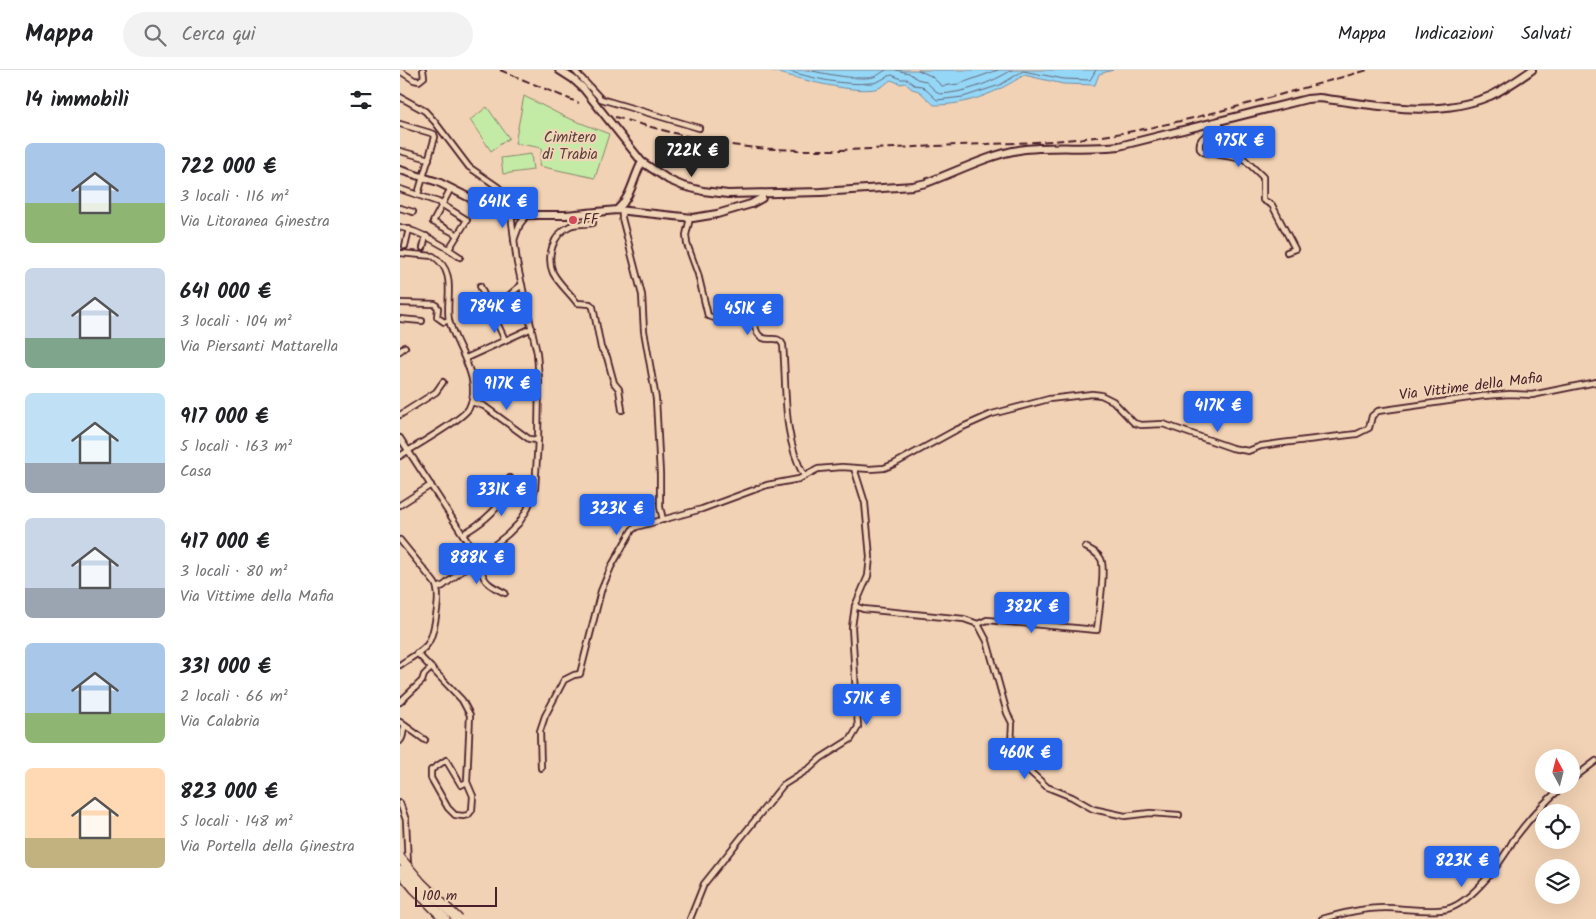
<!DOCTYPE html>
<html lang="it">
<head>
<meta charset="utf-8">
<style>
	:root { --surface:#fff; --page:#f2f2f2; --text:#202124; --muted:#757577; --line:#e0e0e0; --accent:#2563eb }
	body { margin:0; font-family:Kalam,sans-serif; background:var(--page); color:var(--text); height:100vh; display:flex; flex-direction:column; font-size:19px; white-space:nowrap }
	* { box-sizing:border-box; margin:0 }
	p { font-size:16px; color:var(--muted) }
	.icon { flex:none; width:28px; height:28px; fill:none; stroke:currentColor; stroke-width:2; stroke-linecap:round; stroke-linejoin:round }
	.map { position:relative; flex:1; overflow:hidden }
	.sheet { display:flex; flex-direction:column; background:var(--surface); width:400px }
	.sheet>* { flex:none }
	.needle { width:32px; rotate:353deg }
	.fabs { position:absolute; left:1135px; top:679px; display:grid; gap:10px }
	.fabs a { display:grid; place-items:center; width:45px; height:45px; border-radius:50%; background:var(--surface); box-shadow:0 5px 20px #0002; font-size:25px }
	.scale { position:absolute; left:15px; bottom:12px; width:82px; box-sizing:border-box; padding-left:5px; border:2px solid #4a1f2b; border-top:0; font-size:14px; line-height:18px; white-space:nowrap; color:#4a1f2b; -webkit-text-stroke:4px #f0d5b7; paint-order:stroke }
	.price { position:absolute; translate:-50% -42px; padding:0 11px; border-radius:5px; background:var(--accent); color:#fff; font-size:16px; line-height:32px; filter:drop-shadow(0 1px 2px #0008) }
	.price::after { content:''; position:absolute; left:50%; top:30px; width:15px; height:11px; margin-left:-8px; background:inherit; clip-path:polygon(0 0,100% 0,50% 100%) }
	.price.selected { background:#222; color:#fff }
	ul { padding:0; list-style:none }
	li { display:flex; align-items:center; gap:15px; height:125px; padding:0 25px }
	li span { display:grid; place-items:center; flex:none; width:140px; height:100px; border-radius:8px; color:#555 }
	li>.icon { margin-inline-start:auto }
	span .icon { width:60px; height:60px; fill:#fffc; stroke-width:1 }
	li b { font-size:21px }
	h2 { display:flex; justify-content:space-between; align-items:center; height:60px; padding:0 25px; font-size:21px }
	header { display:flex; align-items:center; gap:30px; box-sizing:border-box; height:70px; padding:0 25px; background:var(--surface); border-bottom:1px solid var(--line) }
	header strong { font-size:24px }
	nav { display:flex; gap:28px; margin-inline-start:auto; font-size:18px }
	.search { width:350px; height:45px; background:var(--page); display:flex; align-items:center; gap:12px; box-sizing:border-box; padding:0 18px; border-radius:28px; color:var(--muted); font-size:19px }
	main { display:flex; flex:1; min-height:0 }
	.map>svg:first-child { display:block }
	.green { fill:#c3eba6; stroke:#868568 }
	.water { fill:#94d7f6; stroke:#768da5 }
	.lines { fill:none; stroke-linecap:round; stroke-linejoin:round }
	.shore { stroke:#68697c; stroke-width:1 }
	.street-casing { stroke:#4a1f2b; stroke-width:8 }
	.secondary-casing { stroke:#4a1f2b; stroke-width:10 }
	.street { stroke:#f0d5b7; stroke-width:4.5 }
	.secondary { stroke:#f0d5b7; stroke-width:6 }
	.rail { stroke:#4a1f2b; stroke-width:2; stroke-dasharray:8 4; stroke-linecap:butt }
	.highway-bridge-casing { stroke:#4a1f2b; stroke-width:12; stroke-linecap:butt }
	.highway-bridge { stroke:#f0d5b7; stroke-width:9 }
	.poi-dot { fill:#d1495b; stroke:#f0d5b7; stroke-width:2 }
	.labels { text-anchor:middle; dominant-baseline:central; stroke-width:4.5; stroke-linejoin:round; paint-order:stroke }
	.park-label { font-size:15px; fill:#5c3e3d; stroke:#f0d5b7 }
	.poi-label { font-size:15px; fill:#4a1f2b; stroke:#f0d5b7; text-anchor:start }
	.street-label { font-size:15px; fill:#4a1f2b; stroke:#f0d5b7 }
</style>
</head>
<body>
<header>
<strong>Mappa</strong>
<div class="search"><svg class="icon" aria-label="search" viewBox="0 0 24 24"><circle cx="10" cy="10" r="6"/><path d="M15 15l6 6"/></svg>Cerca qui</div>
<nav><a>Mappa</a><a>Indicazioni</a><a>Salvati</a></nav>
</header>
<main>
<section class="sheet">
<h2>14 immobili<svg class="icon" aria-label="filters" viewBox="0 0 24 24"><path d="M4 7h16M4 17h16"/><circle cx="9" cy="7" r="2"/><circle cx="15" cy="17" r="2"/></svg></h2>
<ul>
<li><span style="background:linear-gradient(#a9c7e8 60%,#8fb573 0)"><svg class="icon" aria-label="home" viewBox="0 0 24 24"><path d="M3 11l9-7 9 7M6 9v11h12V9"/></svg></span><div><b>722 000 €</b><p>3 locali · 116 m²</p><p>Via Litoranea Ginestra</p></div></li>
<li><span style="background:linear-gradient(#c9d6e8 70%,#7fa58c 0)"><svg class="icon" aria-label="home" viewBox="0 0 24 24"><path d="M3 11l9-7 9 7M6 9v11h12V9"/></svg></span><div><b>641 000 €</b><p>3 locali · 104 m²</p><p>Via Piersanti Mattarella</p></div></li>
<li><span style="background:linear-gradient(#bfe0f5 70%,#9aa5b1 0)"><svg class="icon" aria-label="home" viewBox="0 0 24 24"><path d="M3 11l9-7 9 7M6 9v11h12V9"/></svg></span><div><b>917 000 €</b><p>5 locali · 163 m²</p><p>Casa</p></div></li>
<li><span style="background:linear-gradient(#c9d6e8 70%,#9aa5b1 0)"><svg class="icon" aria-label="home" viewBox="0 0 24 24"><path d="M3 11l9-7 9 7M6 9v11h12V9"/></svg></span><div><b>417 000 €</b><p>3 locali · 80 m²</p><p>Via Vittime della Mafia</p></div></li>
<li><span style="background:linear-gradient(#a9c7e8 70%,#8fb573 0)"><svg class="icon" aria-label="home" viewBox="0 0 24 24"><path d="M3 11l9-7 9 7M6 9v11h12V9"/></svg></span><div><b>331 000 €</b><p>2 locali · 66 m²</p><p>Via Calabria</p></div></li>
<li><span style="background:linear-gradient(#ffd9b3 70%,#c2b280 0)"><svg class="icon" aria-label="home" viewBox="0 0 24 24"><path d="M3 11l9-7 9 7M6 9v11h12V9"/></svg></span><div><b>823 000 €</b><p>5 locali · 148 m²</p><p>Via Portella della Ginestra</p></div></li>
</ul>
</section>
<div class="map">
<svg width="1196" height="849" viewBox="0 0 1196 849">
	<rect width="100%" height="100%" fill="#f2d2b4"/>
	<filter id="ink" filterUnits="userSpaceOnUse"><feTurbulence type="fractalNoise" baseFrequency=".02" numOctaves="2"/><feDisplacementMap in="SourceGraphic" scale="10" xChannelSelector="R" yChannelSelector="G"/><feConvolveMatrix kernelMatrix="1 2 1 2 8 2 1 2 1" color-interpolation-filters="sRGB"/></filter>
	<g filter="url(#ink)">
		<g class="green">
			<polygon points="124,26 163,46 209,64 195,108 139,96 142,78 115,73"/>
			<polygon points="87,37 109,68 91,81 70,50"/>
			<polygon points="131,84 133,100 103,104 101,88"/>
		</g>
		<path class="water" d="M370,0H713L699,4L695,15L663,14L624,5C596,23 568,35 534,35L519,21L512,19L505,13L501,14L491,10C487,12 485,15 481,17C463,27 390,7 370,0Z"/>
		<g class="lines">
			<g class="shore">
				<path d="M385,0C412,8 443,16 471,13C479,13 484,7 492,5L501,9H507L514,15L522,16L537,30L563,27L600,15L623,1L664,9L690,10L696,0"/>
				<path d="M408,0C421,3 464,12 476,6C479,5 482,2 486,0"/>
				<path d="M496,0L509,3L517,9L525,11L539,24C564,23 591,13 612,0"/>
				<polyline points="518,0 531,6 542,16 559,14 598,0"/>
			</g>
			<defs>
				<g id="street">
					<polyline points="174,0 201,29 299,58"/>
					<polyline points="0,1 14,10 19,11 24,7 23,0"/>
					<polyline points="0,27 25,41 35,52 69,97 98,117 105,124 111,144 117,193 137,283 139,309 138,370 135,419 127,440 119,453 108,464 43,516 37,518"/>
					<path d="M819,51L820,56C814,66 797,63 800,79L803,82L844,89L863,107V130L872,135L895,179L887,182"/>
					<polyline points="0,54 34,64 35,67 18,124"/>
					<polyline points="0,81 29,89"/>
					<polyline points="51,118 33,152 58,165"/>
					<polyline points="0,119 38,132 67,150 49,179"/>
					<polyline points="0,138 13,142"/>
					<polyline points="222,141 222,148 242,225 244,261 256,329 260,404 260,437 263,450"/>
					<path d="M193,143V153C186,155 177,153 170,156C153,164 146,186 153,203C159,214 170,223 177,233L190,234L193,237L201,278L207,287L214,313L219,319L222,340"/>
					<path d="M290,148L286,165L287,174L298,204L308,246L318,249L351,247C355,252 355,261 359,265C367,274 377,263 383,275C387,320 382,365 404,406"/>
					<path d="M0,157C23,163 41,173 60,187"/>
					<polyline points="114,170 120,154 127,145"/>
					<polyline points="5,176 9,159"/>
					<polyline points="23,178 26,166"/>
					<path d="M0,183L33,186C58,202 45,229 49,250C55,277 84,309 69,338C65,348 12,378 0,386"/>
					<polyline points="80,216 105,270"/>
					<polyline points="0,233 35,234 38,238 37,247 44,252 49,250"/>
					<path d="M97,234C107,230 112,221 122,215"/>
					<polyline points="68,239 87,231"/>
					<polyline points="0,249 22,251"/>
					<polyline points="0,281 5,277"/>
					<polyline points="66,288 132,258"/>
					<polyline points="72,332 84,336 129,369 138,370"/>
					<polyline points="0,345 36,322 43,312"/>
					<polyline points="0,368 78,488"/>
					<polyline points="0,435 31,415"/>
					<path d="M63,464C84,452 107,434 110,408"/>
					<path d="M0,470L34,512C35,513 37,517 37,519C40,530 34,568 26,576C19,584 8,589 0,595"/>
					<path d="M84,484L86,491L82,501C83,513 95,518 105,523"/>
					<path d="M455,536L463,539L564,549L578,554L587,550L697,560C698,547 706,499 701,489C698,483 691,480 685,477"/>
					<polyline points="578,554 587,571 607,643 612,653 611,675 627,699 647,717 672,727 693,739 725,746 750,743 779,745"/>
					<polyline points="17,583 62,630 70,645 67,712 73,726 72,740 68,745 63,746 55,745 48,738 31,708 31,700 46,690 61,715 67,712"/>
					<polyline points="0,632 22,611 24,605 31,598"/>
					<polyline points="0,652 25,670"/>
					<path d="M0,671C5,665 2,660 5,656"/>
					<polyline points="141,698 140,661 145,646 164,610 174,605 180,604 201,521 211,497 232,460 236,457 302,439 367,415 399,409 418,399 442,397 470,399 484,398 494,394 556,360 592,344 649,329 692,324 701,325 713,331 734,353 741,355 763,354 832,378 848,381 861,376 882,373 957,364 969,358 972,346 978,341 1083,326 1110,324 1132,325 1196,312"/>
					<polyline points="1171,710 1196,691"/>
					<polyline points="0,733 6,750 8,795"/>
					<polyline points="290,849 304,814 383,715 410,698 421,688 451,669 458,657 452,557 455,536 468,506 470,487 465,433 454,398"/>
					<path d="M922,849C944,843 964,838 986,838C1006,838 1027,843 1047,839C1068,834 1094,801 1105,784C1109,779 1111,773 1115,768C1129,749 1146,730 1165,715"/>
				</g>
				<g id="secondary">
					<path d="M159,0L173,9L183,18L242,92L269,110L283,116L303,121L328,124L421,122L513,116L526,113C553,103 591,84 619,80C652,75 686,80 719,76L907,29L919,28C975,35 1035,49 1090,26C1105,19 1119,9 1132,0"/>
					<polyline points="0,100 38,112 90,138 117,145 166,145 217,140 293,148 317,144 351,134 362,128 362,124"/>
					<path d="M217,140C232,126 233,108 242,92"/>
				</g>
			</defs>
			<use href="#street" class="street-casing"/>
			<use href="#secondary" class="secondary-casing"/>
			<use href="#street" class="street"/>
			<use href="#secondary" class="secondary"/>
			<g class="rail">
				<polyline points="100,0 179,33"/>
				<path d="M215,47C262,60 309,74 358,78C424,83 491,78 557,75C616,73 676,72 733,61C813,46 890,21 968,0"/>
			</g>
			<defs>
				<g id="highway-bridge">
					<polyline points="0,788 21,813 58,849"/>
					<polyline points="0,801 14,818 45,849"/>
				</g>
			</defs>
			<use href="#highway-bridge" class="highway-bridge-casing"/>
			<use href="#highway-bridge" class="highway-bridge"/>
		</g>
	</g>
	<circle class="poi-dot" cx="173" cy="150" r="5"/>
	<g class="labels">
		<g class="park-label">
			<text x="170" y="68">Cimitero<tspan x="170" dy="17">di Trabia</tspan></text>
		</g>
		<g class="poi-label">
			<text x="183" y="150">FF</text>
		</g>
		<g class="street-label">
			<text transform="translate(1071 317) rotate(-7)">Via Vittime della Mafia</text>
		</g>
	</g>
</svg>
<div class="fabs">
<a><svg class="needle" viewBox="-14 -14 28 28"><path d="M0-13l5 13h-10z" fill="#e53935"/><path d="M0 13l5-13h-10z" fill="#757577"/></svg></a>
<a><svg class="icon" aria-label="locate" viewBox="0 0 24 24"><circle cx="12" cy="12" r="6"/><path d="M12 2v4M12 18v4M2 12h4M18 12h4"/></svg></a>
<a><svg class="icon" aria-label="layers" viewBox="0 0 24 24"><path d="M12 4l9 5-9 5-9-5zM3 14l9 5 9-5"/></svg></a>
</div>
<div class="scale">100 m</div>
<b class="price" style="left:839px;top:98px">975K €</b>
<b class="price selected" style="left:292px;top:108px">722K €</b>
<b class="price" style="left:103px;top:159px">641K €</b>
<b class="price" style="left:95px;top:264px">784K €</b>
<b class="price" style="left:348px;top:266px">451K €</b>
<b class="price" style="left:107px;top:341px">917K €</b>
<b class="price" style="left:818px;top:363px">417K €</b>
<b class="price" style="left:102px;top:447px">331K €</b>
<b class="price" style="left:217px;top:466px">323K €</b>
<b class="price" style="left:77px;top:515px">888K €</b>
<b class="price" style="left:632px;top:564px">382K €</b>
<b class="price" style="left:467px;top:656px">571K €</b>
<b class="price" style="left:625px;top:710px">460K €</b>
<b class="price" style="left:1062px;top:818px">823K €</b>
</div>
</main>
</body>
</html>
